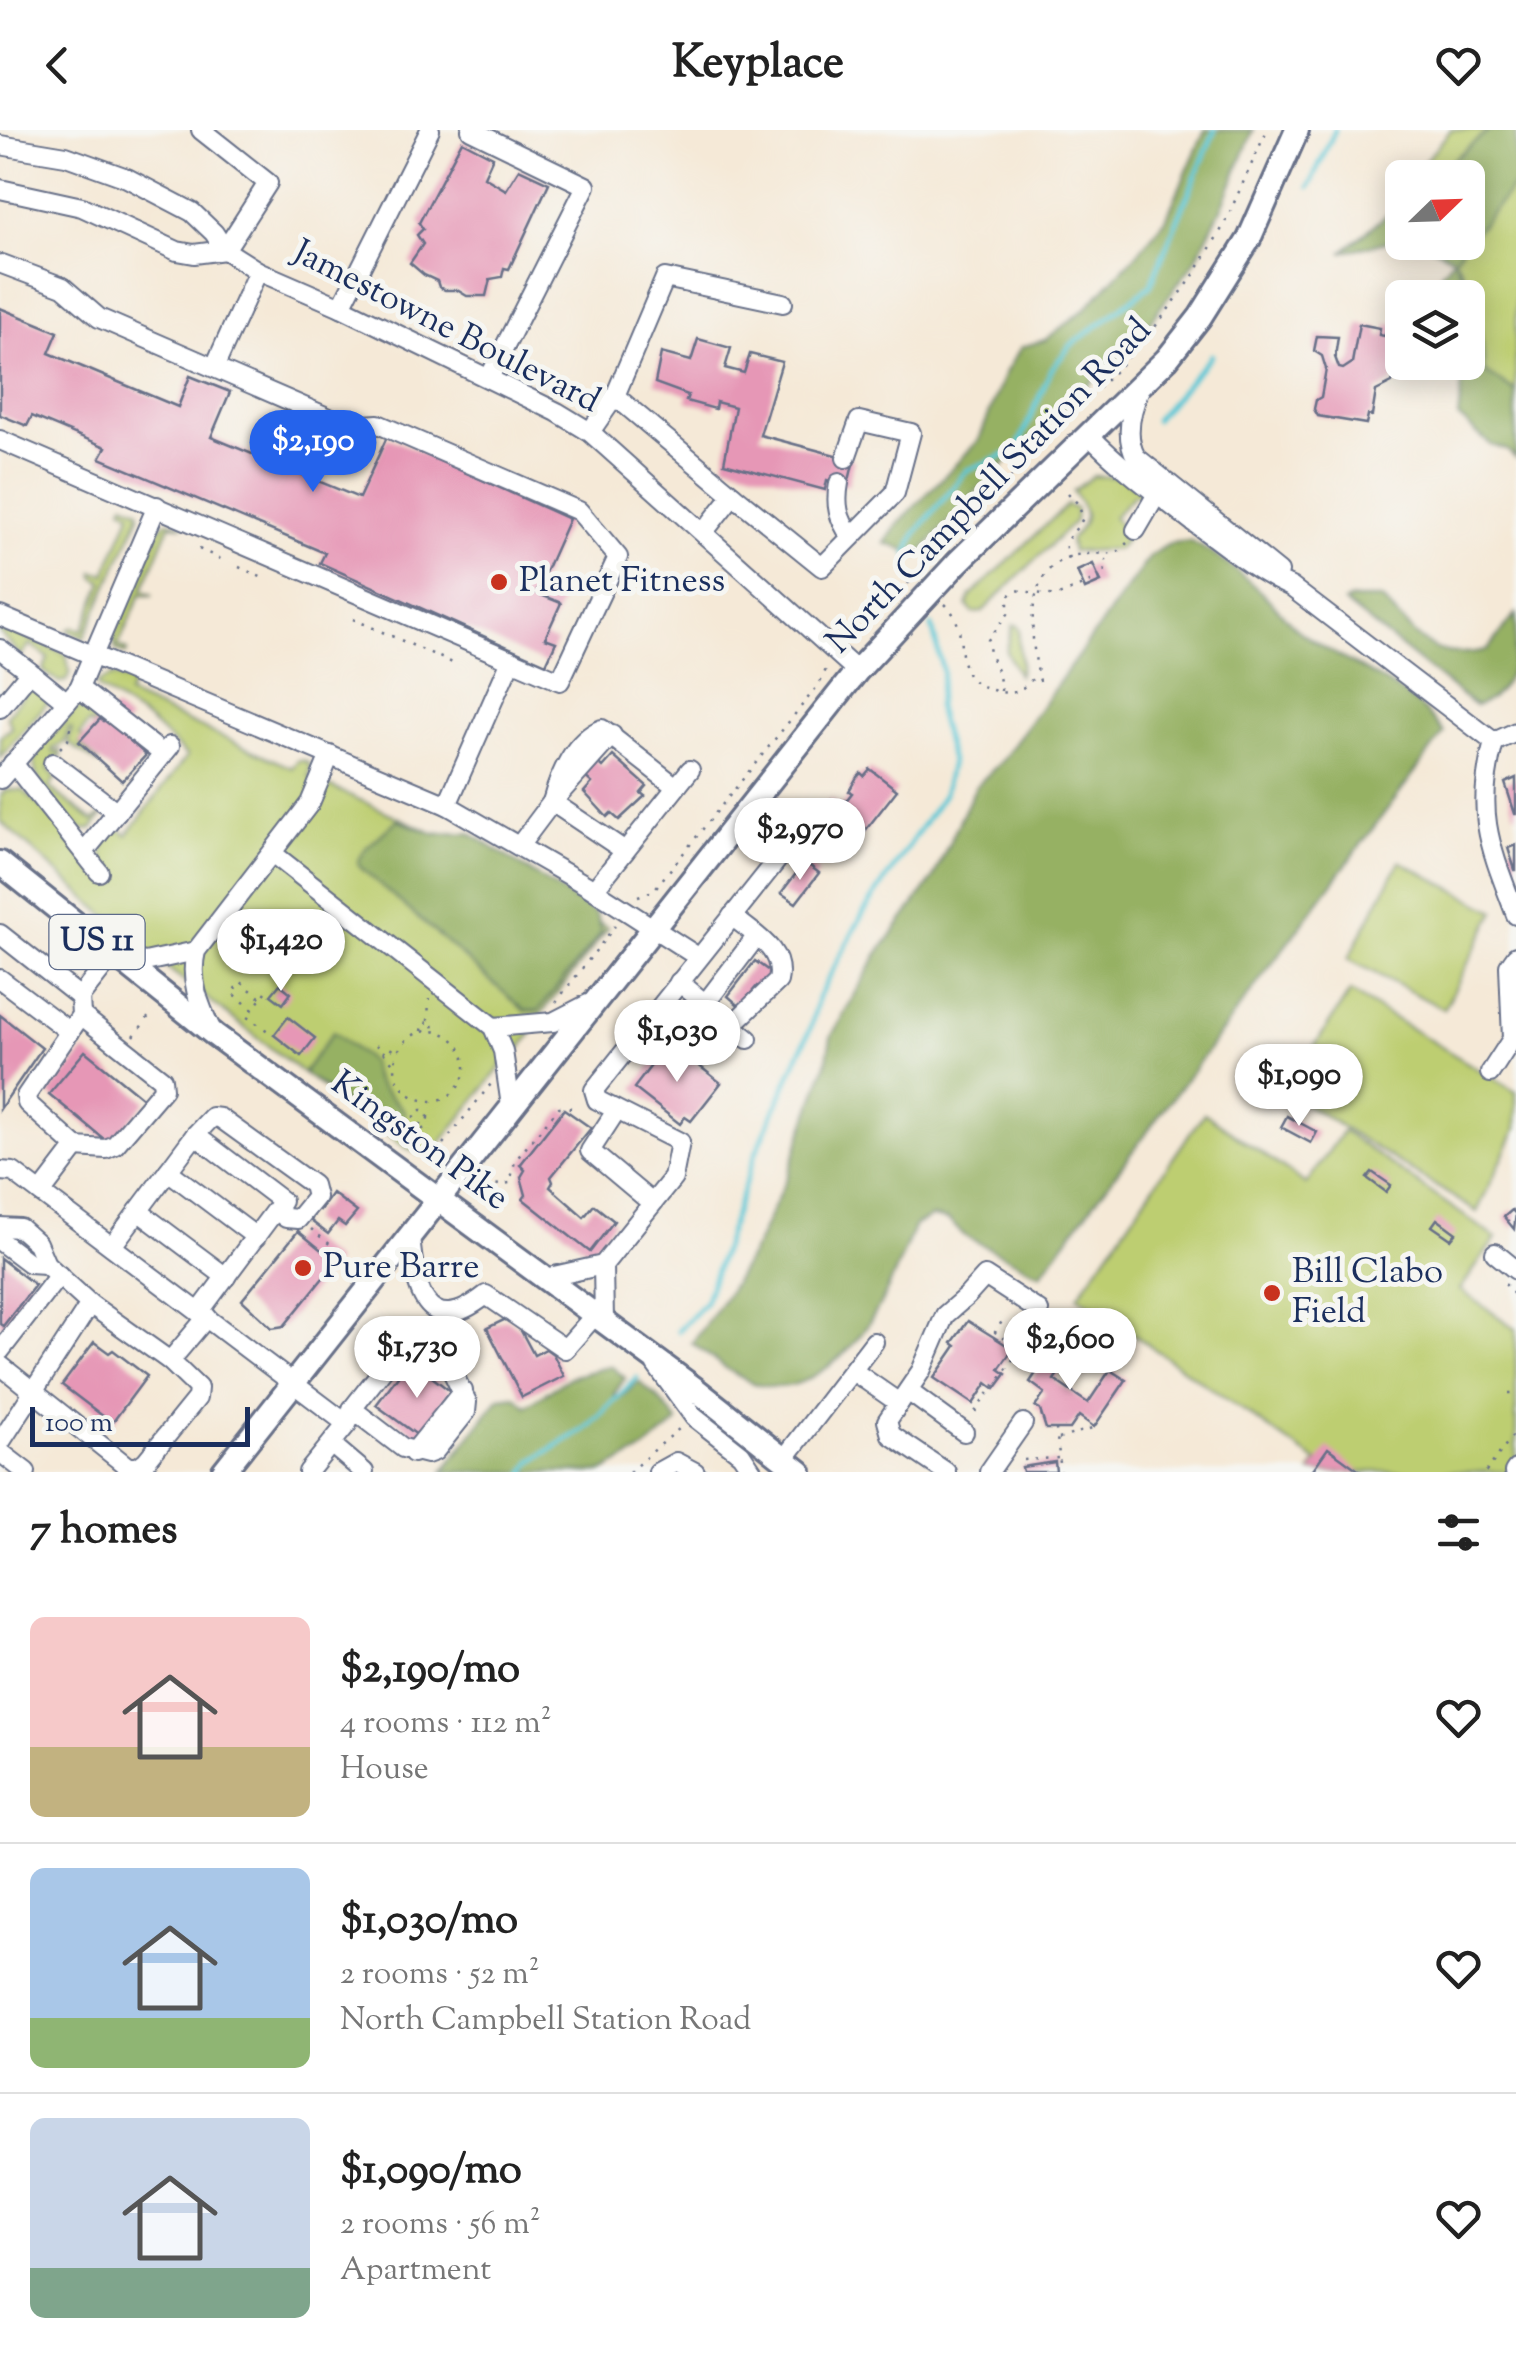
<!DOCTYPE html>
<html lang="en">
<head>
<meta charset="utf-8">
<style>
	:root { --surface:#fff; --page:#f6f6f6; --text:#222; --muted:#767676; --line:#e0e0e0; --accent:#2563eb }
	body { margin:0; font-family:"Sorts Mill Goudy",serif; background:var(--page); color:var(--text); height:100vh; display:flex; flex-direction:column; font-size:38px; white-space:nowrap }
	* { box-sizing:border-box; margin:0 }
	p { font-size:32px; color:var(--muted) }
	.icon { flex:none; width:55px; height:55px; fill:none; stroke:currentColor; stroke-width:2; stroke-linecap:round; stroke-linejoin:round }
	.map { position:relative; height:1342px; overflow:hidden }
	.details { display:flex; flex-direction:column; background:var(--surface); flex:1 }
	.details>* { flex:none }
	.needle { width:65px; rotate:67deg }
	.controls { position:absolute; left:1385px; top:30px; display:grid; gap:20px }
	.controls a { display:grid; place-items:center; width:100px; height:100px; border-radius:15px; background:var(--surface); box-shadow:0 5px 25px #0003; font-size:50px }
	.scale { position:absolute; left:30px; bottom:25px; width:220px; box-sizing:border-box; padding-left:10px; border:5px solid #1b2f5e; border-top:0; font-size:28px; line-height:35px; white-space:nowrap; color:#1b2f5e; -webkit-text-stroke:8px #f6f6f2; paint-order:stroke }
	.price { position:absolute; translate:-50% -85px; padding:0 22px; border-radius:35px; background:#fff; color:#222; font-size:32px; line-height:65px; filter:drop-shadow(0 2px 5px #0008) }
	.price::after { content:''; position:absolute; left:50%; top:60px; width:30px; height:22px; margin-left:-15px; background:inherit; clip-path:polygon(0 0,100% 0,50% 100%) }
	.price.current { background:var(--accent); color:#fff }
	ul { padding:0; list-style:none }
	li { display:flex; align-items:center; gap:30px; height:250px; padding:0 30px }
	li+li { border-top:2px solid var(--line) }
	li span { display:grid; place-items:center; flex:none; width:280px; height:200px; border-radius:15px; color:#555 }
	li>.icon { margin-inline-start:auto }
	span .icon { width:120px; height:120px; fill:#fffc; stroke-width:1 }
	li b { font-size:42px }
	h2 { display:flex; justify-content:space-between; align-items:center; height:120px; padding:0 30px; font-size:42px }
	header { display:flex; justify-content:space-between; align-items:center; height:130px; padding:0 30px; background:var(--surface); font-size:45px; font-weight:800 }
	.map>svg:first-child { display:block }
	.green { fill:#bdce71; stroke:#6c7e68; stroke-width:2.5 }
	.forest { fill:#96b163; stroke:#587060; stroke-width:2.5 }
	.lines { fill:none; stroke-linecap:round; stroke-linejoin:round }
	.stream { stroke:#5dc8d6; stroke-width:5 }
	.building { fill:#e697b6 }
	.minor-casing { stroke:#677088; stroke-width:22 }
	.major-casing { stroke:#677088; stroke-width:28 }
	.path { stroke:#677088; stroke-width:2.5; stroke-dasharray:2.5 8; stroke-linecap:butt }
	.minor { stroke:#fff; stroke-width:18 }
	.major { stroke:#fff; stroke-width:22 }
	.poi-dot { fill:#c8321e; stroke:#f6f6f2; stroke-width:4 }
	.labels { text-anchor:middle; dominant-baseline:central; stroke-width:10; stroke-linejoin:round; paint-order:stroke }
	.shield { fill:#f6f6f2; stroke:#5d6b8a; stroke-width:2.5 }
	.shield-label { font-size:32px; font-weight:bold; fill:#1b2f5e }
	.street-label { font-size:35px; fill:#1b2f5e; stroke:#f6f6f2 }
	.poi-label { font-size:35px; fill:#1b2f5e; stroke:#f6f6f2; text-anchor:start }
</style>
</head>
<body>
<header><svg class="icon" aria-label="back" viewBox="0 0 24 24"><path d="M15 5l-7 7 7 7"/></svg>Keyplace<svg class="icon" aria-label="heart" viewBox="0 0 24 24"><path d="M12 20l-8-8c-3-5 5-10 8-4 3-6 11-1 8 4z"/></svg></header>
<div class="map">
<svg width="1516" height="1342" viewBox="0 0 1516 1342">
	<rect width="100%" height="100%" fill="#f6f6f2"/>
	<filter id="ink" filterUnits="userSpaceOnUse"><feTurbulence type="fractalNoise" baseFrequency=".01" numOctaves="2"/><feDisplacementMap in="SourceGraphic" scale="20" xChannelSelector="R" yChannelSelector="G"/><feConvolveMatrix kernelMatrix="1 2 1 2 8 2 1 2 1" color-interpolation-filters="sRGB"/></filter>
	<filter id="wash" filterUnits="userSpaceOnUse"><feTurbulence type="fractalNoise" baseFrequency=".0048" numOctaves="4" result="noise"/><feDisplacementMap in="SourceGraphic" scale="40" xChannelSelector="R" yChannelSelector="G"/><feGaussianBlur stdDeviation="2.25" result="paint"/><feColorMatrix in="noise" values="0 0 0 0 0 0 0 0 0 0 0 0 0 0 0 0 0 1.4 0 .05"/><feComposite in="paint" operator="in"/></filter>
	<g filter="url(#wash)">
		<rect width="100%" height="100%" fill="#f5e9d7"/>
		<g class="green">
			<path d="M1451,0H1516V262L1483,241C1484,213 1473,146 1452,127C1442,119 1427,114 1415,113L1468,112V48H1411Z"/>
			<path d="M1105,337L1145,363L1146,367L1134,365L1113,387L1129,405L1118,419L1072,422L1070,410C1092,386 1087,385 1073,361L1093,346L1117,347L1113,342L1103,339Z"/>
			<polygon points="124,373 139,379 140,385 84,508 68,500 73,497 83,500 103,452 94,447 94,442 105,444 131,383 122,377"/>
			<polygon points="1067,375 1076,379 1075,391 982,482 973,483 967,475 970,467"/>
			<polygon points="167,391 183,396 170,395 143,459 153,465 141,464 118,516 127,520 126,524 116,520 113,507 160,398"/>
			<polygon points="0,495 66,524 70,543 66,551 59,552 43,541 48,528 30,514 21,526 0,503"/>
			<path d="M1013,495H1017L1020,500C1015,517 1025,529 1018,545L1006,521Z"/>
			<path d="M113,546L133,552L128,565L292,638L298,630L306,631L311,636L309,647L435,704L457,703L469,707L608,798L528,901L531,905L511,931L507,929L437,1018L421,1024L405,1017L303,943L143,819L0,691V667L5,660H23L106,736C99,720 103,708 118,698L127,705L187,626L149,591L98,558L97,553Z"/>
			<polygon points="28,559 39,560 49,571 0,628 0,606 12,598 7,586"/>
			<path d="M83,577L99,589L93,596L89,593L80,605L84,609L80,614L99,634L68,613L72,599L69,598L64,613L53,619L54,623L60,620L61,627L58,626L48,639L56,647L50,658L93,691L104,683L92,699L83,700C70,692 38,654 35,640C33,632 34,630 37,623L75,580Z"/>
			<polygon points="1400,731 1495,781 1444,879 1348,829"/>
			<polygon points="1350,862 1516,962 1516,999 1477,1082 1285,961"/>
			<polygon points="1204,983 1306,1054 1343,1001 1496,1108 1460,1160 1516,1199 1516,1329 1507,1342 1311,1342 1317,1332 1078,1166"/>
		</g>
		<g class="forest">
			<polygon points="1205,0 1253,0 1224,73 1195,131 1138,208 985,352 919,425 885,413 898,394 979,310 1005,243 1021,217 1045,210 1084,180 1135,126 1166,89"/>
			<polygon points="1489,0 1516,0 1516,53 1468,111 1468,48 1432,47"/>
			<polygon points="1402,72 1402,111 1394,110 1342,122"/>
			<path d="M1415,113H1466L1454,128C1471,164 1484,201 1484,241L1516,262V328L1507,320L1491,315L1458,287L1463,247L1461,233L1468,232V168L1437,167L1438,147L1453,128L1428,114Z"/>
			<path d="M1190,411C1218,425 1242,444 1265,466C1277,476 1286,490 1298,500C1345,536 1409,554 1444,603L1041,1144L965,1106L948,1090L932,1087L915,1095C892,1150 874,1207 822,1241C806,1251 792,1258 772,1257C744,1256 714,1229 692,1213L727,1164L756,1115L787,1047L826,934L831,907L877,825L932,750L976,656L1002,631L1151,425L1171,413Z"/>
			<path d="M1350,469H1381C1420,508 1428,532 1487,520L1516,484C1516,521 1516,563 1475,576L1344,472Z"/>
			<polygon points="397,690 435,704 470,703 596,784 602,802 538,881 525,881 360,737 358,732 365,719"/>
			<path d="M333,902L371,932C370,955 392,965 405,982L403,997L392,1005L303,943Z"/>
			<polygon points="611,1236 625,1248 614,1264 618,1269 639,1252 658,1268 678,1292 644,1320 602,1342 443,1342 499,1268 515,1266 526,1276 570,1247"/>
		</g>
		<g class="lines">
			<g class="stream">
				<polyline points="1309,57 1335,0"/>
				<polyline points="1155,290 1212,225"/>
				<polyline points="907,424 916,403 967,340 1016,321 1051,240 1070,216 1150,156 1215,0"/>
				<polyline points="678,1201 705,1172 755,1025 811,897 818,868 864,782 944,664 951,631 937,577 943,543 932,496"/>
				<polyline points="525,1342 532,1331 588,1297 637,1248"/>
			</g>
		</g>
		<g id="blocks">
			<g class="building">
				<polygon points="462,11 493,27 484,47 506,60 519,39 549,53 509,139 504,138 502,147 490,149 486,166 467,166 457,160 445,160 439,157 437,151 424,145 410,133 423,114 417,105 423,99 419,93"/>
				<polygon points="0,178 58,202 49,223 178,277 190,246 230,262 211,307 359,368 387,307 569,389 536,463 561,473 545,508 556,512 546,534 320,433 325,423 100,328 106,317 32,286 27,296 0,285"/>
				<polygon points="1388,193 1401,195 1395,227 1405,232 1403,248 1394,246 1392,253 1376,261 1372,286 1368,285 1366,294 1318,286 1314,279 1316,270 1321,267 1326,239 1322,226 1314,221 1317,206 1338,207 1335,227 1339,238 1343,239 1352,233 1359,194 1380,198 1379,205 1385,206"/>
				<polygon points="698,209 731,218 725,238 744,243 750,224 782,232 760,305 854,330 848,355 827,350 825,360 724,333 735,277 716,272 715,279 686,271 688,265 655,253 661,223 691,231"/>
				<polygon points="1093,434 1101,452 1085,459 1077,441"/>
				<polygon points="115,578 129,591 119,601 146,625 122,651 79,612 100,589 103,591"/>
				<polygon points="583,619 603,637 613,626 647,656 641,663 645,666 619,690 611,683 607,687 584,662 592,653 570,633"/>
				<polygon points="870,639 897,660 850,720 813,692 831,669 841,677 852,663 849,661 857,647 861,643 864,646"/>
				<polygon points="1516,648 1516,684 1515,684 1505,653"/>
				<polygon points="1516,715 1516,740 1515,740 1508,718"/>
				<polygon points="805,732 819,743 796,773 781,763"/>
				<polygon points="755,831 773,844 761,858 757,856 748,867 753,870 744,880 728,866"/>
				<polygon points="280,854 291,863 283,874 271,865"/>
				<polygon points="0,885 42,918 0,979"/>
				<polygon points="288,887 315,908 301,926 274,905"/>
				<polygon points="669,912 721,953 691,991 685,987 680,994 634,958"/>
				<polygon points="85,921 146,971 110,1014 49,964"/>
				<polygon points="564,979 591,998 551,1047 553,1052 550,1057 584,1087 594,1075 614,1091 590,1122 523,1069 526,1065 521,1047 525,1040 520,1035"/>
				<polygon points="1287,986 1317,1002 1311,1013 1281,997"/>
				<polygon points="1372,1042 1391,1055 1386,1062 1367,1048"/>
				<polygon points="332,1063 357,1082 345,1096 338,1091 328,1104 311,1091 317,1078 320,1080"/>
				<polygon points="1512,1080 1516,1084 1514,1099 1504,1087"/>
				<polygon points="1437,1089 1456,1103 1451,1109 1432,1096"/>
				<polygon points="298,1101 336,1132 284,1196 272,1198 242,1170"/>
				<polygon points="0,1128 35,1155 3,1196 0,1194"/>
				<polygon points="506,1189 520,1199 534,1225 546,1219 553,1224 564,1246 522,1267 487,1198"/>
				<polygon points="968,1191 1013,1219 999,1239 1006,1244 995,1259 987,1253 973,1274 934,1248 956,1216 952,1213"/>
				<polygon points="1061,1206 1076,1216 1054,1250 1088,1273 1110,1240 1126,1250 1094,1297 1079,1286 1070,1299 1046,1299 1040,1280 1035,1277 1045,1263 1030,1252"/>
				<polygon points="94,1212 109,1223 113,1220 147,1246 112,1293 62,1255"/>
				<polygon points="410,1230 450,1261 441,1273 456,1286 421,1308 376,1275"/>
				<polygon points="1328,1318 1361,1342 1311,1342"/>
				<polygon points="1055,1332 1056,1342 1023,1342 1022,1337"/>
			</g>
		</g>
	</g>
	<g filter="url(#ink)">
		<use href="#blocks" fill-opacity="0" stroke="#677088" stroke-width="2.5"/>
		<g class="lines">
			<defs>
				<g id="minor">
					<polyline points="201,0 268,53 225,120"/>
					<polyline points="471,0 586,56 489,248"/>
					<polyline points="0,15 66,26 127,48 192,82 214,103 225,120 258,141 341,177 557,282 590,302 857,541"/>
					<polyline points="0,59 82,77 177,121 194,124 225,120"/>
					<polyline points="341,177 430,0"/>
					<polyline points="215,236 258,141"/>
					<path d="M1140,259C1131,280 1124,306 1136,327L1279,442"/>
					<polyline points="615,266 733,365"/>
					<polyline points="590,302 615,266 665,148 783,173"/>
					<path d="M1090,306C1121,338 1157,364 1193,392C1225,415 1255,441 1291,457L1494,612"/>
					<polyline points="0,310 560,551 618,427 579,381 378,294 348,296 99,188 63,157 2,134"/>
					<path d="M839,353C835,375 838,388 851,407"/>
					<polyline points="1136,400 1157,364"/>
					<polyline points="703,403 733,365 822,437 895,363 911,303 859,291 846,328"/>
					<polyline points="0,486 447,675"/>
					<polyline points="0,519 30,542"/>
					<polyline points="511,530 447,675 586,755 698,827"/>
					<polyline points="79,558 163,624"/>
					<polyline points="0,578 30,542 67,572"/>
					<path d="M1494,612C1474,684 1491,719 1516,785"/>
					<polyline points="1494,612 1516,602"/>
					<polyline points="13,633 99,742"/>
					<polyline points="53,633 117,682"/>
					<polyline points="0,649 79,558 157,376"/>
					<path d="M552,672C559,646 574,610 602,599L676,657"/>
					<polyline points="552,672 625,721"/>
					<polyline points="519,716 552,672 612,605"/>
					<polyline points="84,722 170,616"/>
					<polyline points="272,723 493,897 503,921 511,976"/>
					<polyline points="594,760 690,640"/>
					<polyline points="0,804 80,867"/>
					<polyline points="0,849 70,902"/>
					<polyline points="679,852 748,909"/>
					<polyline points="705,874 756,807"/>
					<path d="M732,895L778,851C785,819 754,805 732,786"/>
					<polyline points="493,897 553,892 588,874"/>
					<path d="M212,901C199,875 189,850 196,821L310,673L330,625"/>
					<polyline points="1490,943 1512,909 1509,836 1516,826"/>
					<polyline points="616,981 590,1021 652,1073"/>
					<polyline points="195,1005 212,987 220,988 313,1055 316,1067 298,1089 286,1088 276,1080"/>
					<polyline points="76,1017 106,1019 115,1015 163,959 162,949 81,885"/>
					<polyline points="0,1041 13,1042 347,1294"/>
					<polyline points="168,1041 256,1107"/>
					<polyline points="41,1063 76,1017 27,973 26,966 81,885 80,867 113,825 145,832 196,821"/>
					<polyline points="138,1081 226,1147"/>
					<polyline points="0,1097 20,1098 37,1113 46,1134 90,1174 170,1231 207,1187"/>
					<path d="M410,1105C414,1156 425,1213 486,1165L565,1219L595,1185"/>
					<polyline points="0,1111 29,1133 46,1134"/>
					<polyline points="112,1116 195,1005 282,1071 200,1181"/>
					<polyline points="1495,1123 1516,1140"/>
					<polyline points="603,1135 604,1191"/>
					<polyline points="545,1148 603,1135 673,1048 680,1012 597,970 594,960 782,724"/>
					<polyline points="0,1221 59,1145"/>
					<polyline points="0,1235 128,1337 138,1337 146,1331 197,1268 198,1258 170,1231"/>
					<polyline points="656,1235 694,1287 741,1324 753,1342"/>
					<polyline points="853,1241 899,1273"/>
					<polyline points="908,1261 964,1302"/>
					<polyline points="0,1313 90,1174"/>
					<polyline points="331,1314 364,1342"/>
					<polyline points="0,1322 26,1342"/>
					<polyline points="413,1323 463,1261"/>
					<polyline points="784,1329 874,1212"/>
					<polyline points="308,1342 347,1294 352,1279 413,1201 446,1229 467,1272 466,1282 435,1321 427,1324 403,1318 352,1279"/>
					<polyline points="658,1342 676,1332 695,1342"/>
					<polyline points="946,1342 891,1305 887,1291 921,1241 945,1185 967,1166 985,1146 1039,1181"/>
					<polyline points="989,1342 1023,1293"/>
					<polyline points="1514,1342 1516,1339"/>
				</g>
				<g id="major">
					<polyline points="0,733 215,905 694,1258 800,1342"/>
					<polyline points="223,1342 857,541 958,432 1167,229 1200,187 1249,109 1297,0"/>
				</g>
			</defs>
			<use href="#minor" class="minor-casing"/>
			<use href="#major" class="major-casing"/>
			<g class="path">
				<path d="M1068,363L1078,374L1083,388C1075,405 1059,408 1069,428"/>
				<polyline points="199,419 223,430"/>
				<polyline points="239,437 265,449"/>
				<path d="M945,474C967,495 956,518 967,543C972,556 1005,567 1018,561C1025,557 1031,550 1037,545"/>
				<polyline points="353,489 457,535"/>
				<polyline points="847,511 859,504 1145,210 1190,151 1223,97 1267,0"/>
				<path d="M1040,551C1030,512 1021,436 1076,425C1089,423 1104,424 1117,423L1127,413"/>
				<path d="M1001,561C1001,542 989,529 988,510L1008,484V467L1016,460L1056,466L1100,448L1104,446L1107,423"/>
				<polyline points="60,618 68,610 70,598"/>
				<polyline points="755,702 769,714"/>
				<polyline points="638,766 653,761 820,553 827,537"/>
				<polyline points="266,862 247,887 274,905"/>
				<polyline points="556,872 615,796"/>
				<polyline points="253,880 232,862 241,852 262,869"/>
				<polyline points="428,891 429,869"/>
				<circle cx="430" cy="936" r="35"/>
				<polyline points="422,901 423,893 433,892 434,901"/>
				<polyline points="134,906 150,885"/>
				<polyline points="376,915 393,933"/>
				<polyline points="383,923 388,917 396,922"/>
				<circle cx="421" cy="987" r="7"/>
				<polyline points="400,1014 421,995 434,1020"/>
				<polyline points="443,1014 491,954"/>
				<polyline points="486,1056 510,1053 515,1031 559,977 574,978"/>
				<polyline points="311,1099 353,1133"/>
				<polyline points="1505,1154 1516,1167"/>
				<polyline points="1509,1263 1516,1263"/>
				<path d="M975,1282C990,1259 1007,1243 1019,1218L995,1202L1005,1187"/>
				<polyline points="1056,1299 1061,1342"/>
				<polyline points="1059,1309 1095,1297"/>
				<polyline points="1024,1330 1058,1328"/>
				<polyline points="629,1342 680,1298"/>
				<polyline points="1486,1342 1516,1301"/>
			</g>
			<use href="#minor" class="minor"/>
			<use href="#major" class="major"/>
		</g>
	</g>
	<g class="poi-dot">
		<circle cx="499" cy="452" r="10"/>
		<circle cx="303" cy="1138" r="10"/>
		<circle cx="1272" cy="1163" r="10"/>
	</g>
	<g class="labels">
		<rect class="shield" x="49.5" y="785" width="95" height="54" rx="8"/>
		<g class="shield-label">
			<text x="97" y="812">US 11</text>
		</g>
		<g class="street-label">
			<text transform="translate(446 198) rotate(27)">Jamestowne Boulevard</text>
			<text transform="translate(990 357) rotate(-46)">North Campbell Station Road</text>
			<text transform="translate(419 1012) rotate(36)">Kingston Pike</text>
		</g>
		<g class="poi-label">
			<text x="519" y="452">Planet Fitness</text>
			<text x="323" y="1138">Pure Barre</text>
			<text x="1292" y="1143">Bill Clabo<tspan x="1292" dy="40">Field</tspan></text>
		</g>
	</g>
</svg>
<div class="controls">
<a><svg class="needle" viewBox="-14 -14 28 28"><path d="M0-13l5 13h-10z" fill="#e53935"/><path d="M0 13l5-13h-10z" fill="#767676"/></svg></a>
<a><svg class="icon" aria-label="layers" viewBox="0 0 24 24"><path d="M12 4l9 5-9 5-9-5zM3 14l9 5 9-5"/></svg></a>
</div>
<div class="scale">100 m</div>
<b class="price current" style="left:313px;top:365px">$2,190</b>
<b class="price" style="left:800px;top:753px">$2,970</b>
<b class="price" style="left:281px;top:864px">$1,420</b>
<b class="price" style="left:677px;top:955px">$1,030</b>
<b class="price" style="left:1299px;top:999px">$1,090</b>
<b class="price" style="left:1070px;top:1263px">$2,600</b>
<b class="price" style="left:417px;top:1271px">$1,730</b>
</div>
<section class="details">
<h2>7 homes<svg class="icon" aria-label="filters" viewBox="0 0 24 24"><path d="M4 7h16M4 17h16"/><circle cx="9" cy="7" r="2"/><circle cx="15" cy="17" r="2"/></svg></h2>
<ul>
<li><span style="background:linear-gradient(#f6c9c9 65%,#c2b280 0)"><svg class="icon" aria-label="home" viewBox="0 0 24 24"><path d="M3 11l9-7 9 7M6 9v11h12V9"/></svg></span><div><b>$2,190/mo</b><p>4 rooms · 112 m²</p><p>House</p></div><svg class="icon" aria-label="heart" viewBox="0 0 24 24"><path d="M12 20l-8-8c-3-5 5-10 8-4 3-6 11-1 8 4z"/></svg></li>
<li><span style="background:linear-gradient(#a9c7e8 75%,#8fb573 0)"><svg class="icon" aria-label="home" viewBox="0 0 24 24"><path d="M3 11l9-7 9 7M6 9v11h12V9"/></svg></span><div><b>$1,030/mo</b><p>2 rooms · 52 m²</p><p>North Campbell Station Road</p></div><svg class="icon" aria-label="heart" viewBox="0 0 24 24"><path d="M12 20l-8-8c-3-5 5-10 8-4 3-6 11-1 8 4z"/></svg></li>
<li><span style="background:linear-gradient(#c9d6e8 75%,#7fa58c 0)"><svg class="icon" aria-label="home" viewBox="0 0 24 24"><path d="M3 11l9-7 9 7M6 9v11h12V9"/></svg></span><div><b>$1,090/mo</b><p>2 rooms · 56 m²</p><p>Apartment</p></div><svg class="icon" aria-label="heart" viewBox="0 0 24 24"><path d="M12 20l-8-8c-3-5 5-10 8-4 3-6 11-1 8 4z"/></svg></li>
</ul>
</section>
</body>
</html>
